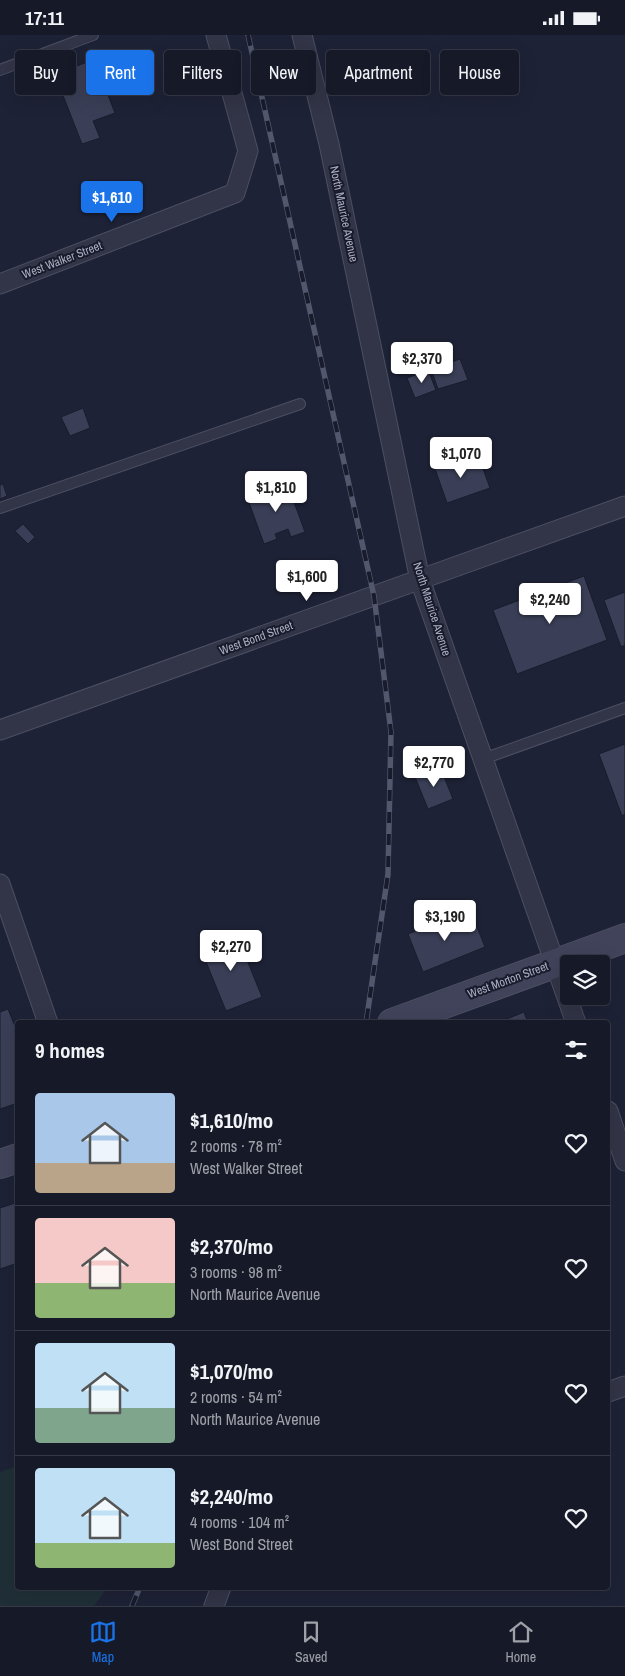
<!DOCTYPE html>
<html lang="en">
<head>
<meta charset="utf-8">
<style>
	:root { --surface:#161a28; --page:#1f2330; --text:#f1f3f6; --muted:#9ea1a8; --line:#353845; --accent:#1a73e8 }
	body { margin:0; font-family:"Archivo Narrow",sans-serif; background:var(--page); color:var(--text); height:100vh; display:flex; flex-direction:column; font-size:19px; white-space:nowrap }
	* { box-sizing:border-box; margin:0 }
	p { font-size:16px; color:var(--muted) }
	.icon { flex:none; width:28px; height:28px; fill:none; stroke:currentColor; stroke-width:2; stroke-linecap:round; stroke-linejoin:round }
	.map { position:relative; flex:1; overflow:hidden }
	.drawer { position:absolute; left:15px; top:985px; width:595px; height:570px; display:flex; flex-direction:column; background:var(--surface); border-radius:5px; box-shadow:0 5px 20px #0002,0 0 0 1px var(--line) }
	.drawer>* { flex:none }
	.guide { position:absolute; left:15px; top:15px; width:595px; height:45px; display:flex; gap:10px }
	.tools { position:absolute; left:560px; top:920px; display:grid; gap:10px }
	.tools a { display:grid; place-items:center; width:50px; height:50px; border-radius:5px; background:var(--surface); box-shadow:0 5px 20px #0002,0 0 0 1px var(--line); font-size:25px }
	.price { position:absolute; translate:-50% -42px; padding:0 11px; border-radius:5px; background:#fff; color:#222; font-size:16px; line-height:32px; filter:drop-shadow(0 1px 2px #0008) }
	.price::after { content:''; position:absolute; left:50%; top:30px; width:15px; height:11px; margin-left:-8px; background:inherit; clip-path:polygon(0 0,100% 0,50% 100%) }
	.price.active { background:var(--accent); color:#fff }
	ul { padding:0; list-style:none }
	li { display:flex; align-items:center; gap:15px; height:125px; padding:0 20px }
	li+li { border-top:1px solid var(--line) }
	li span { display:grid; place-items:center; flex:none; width:140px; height:100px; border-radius:5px; color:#555 }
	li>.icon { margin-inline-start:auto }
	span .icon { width:60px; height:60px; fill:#fffc; stroke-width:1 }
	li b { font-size:21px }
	h2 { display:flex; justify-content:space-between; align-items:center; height:60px; padding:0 20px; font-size:21px }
	.tag { padding:0 18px; border-radius:5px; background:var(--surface); box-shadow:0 5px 20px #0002,0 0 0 1px var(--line); font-size:18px; line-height:45px }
	.tag.active { background:var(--accent); color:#fff }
	.status { display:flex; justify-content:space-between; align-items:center; height:35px; padding:0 25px; background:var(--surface); direction:ltr }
	.status svg { height:14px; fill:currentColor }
	.tabs { display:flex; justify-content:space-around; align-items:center; height:70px; border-top:1px solid var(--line); background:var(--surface); font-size:14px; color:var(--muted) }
	.tabs a { display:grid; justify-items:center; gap:2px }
	.tabs .active { color:var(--accent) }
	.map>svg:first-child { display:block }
	.green { fill:#202f37 }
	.building { fill:#3a3f57; stroke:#1a1c2d }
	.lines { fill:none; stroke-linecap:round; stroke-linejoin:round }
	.service-casing { stroke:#4c4f62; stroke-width:12 }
	.minor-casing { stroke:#4c4f62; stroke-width:21 }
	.secondary-casing { stroke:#4c4f62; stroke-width:30 }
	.service { stroke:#323547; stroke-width:10 }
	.minor { stroke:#323547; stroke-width:19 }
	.secondary { stroke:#40435a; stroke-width:28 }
	.rail-casing { stroke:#53576e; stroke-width:5.5 }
	.rail { stroke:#181b2b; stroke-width:4; stroke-dasharray:11; stroke-linecap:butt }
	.labels { text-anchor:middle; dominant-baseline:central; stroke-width:4; stroke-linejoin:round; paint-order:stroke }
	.street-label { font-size:12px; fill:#acafc4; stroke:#181b2b }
</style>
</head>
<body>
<div class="status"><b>17:11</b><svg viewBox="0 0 49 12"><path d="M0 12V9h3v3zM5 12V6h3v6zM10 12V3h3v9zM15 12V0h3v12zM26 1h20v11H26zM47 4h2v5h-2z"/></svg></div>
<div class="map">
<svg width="625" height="1571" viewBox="0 0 625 1571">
	<rect width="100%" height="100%" fill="#1e2236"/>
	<polygon class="green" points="17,1431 18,1552 107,1553 94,1571 0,1571 0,1437"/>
	<g class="building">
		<polygon points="94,24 115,78 93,86 100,103 82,109 55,40"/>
		<polygon points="460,324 468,345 438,354 431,334"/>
		<polygon points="428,335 436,355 415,363 407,343"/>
		<polygon points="83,373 90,393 70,401 61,382"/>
		<polygon points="467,420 471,432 481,428 490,453 447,468 434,431"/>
		<polygon points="287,448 305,497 291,502 288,494 275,499 277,504 264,509 247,462"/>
		<polygon points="3,449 7,461 0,464 0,450"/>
		<polygon points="23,489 35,502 28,509 15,496"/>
		<polygon points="584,541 607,605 517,639 493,575"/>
		<polygon points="625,557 625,610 621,612 604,565"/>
		<polygon points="625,709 625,779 622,781 599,719"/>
		<polygon points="440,732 453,764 428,774 415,742"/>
		<polygon points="473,882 485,912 423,937 408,899 447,883 450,891"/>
		<polygon points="236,898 262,962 226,976 200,912"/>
		<polygon points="8,974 18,999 18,1068 0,1074 0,977"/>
		<polygon points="524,977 528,988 497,988"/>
		<polygon points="18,1167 18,1228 0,1234 0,1173"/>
	</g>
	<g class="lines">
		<defs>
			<g id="service">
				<polyline points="0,35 93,0"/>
				<polyline points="0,473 300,369"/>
				<polyline points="483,724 625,673"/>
			</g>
			<g id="minor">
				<polyline points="302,0 329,109 420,545 576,988"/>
				<polyline points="0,249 235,158 248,116 216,0"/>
				<polyline points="0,695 625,471"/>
				<polyline points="0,849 48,988"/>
				<polyline points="608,1076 625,1126"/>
				<polyline points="608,1357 625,1351"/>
				<polyline points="214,1571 221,1552"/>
			</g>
			<g id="secondary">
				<polyline points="392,988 625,903"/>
				<polyline points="0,1129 18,1123"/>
			</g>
		</defs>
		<use href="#service" class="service-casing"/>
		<use href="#minor" class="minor-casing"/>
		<use href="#secondary" class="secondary-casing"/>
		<use href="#service" class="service"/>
		<use href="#minor" class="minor"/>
		<use href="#secondary" class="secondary"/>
		<defs>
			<g id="rail">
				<polyline points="248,0 374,561 391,697 388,839 366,988"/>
				<polyline points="132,1571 140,1552"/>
			</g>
		</defs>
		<use href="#rail" class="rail-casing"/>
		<use href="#rail" class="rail"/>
	</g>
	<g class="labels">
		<g class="street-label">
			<text transform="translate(344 179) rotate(78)">North Maurice Avenue</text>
			<text transform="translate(62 225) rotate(-21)">West Walker Street</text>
			<text transform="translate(432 574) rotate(72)">North Maurice Avenue</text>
			<text transform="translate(256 603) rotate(-20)">West Bond Street</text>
			<text transform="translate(508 945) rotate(-20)">West Morton Street</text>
		</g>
	</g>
</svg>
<div class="tools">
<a><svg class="icon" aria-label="layers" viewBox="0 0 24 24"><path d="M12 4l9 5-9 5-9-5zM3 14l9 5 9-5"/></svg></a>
</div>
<b class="price active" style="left:112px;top:188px">$1,610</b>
<b class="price" style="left:422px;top:349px">$2,370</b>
<b class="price" style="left:461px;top:444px">$1,070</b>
<b class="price" style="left:276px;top:478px">$1,810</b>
<b class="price" style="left:307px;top:567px">$1,600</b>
<b class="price" style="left:550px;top:590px">$2,240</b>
<b class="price" style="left:434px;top:753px">$2,770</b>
<b class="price" style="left:445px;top:907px">$3,190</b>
<b class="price" style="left:231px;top:937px">$2,270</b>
<div class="guide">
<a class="tag">Buy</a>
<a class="tag active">Rent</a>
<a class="tag">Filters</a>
<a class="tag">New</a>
<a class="tag">Apartment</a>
<a class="tag">House</a>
</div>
<section class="drawer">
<h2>9 homes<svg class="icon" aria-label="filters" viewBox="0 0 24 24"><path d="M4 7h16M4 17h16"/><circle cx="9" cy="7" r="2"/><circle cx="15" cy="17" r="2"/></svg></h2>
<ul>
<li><span style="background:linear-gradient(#a9c7e8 70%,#b9a48a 0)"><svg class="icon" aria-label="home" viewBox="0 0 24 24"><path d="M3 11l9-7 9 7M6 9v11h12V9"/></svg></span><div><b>$1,610/mo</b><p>2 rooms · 78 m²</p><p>West Walker Street</p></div><svg class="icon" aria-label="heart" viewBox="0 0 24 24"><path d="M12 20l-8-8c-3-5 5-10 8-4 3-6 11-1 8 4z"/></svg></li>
<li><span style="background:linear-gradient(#f6c9c9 65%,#8fb573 0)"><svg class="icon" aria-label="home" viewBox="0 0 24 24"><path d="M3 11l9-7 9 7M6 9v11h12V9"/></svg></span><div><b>$2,370/mo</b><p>3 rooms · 98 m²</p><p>North Maurice Avenue</p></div><svg class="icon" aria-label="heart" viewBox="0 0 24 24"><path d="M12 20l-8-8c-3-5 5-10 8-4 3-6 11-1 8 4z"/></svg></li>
<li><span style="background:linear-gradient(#bfe0f5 65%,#7fa58c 0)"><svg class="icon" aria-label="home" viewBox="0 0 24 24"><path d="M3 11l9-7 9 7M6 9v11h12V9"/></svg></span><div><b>$1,070/mo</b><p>2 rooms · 54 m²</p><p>North Maurice Avenue</p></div><svg class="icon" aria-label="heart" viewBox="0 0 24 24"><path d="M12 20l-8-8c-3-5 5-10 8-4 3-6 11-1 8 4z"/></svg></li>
<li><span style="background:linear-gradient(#bfe0f5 75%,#8fb573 0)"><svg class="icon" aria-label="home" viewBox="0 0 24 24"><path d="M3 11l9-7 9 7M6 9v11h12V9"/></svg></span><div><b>$2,240/mo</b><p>4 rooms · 104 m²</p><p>West Bond Street</p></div><svg class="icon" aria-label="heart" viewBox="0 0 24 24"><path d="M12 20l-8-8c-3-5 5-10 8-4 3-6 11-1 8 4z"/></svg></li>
</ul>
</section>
</div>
<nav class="tabs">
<a class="active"><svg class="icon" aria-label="map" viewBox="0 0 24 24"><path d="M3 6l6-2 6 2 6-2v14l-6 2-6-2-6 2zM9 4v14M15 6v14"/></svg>Map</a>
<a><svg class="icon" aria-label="saved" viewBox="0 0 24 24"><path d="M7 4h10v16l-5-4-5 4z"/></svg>Saved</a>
<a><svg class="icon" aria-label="home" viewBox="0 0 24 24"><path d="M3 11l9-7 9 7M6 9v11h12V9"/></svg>Home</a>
</nav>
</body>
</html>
